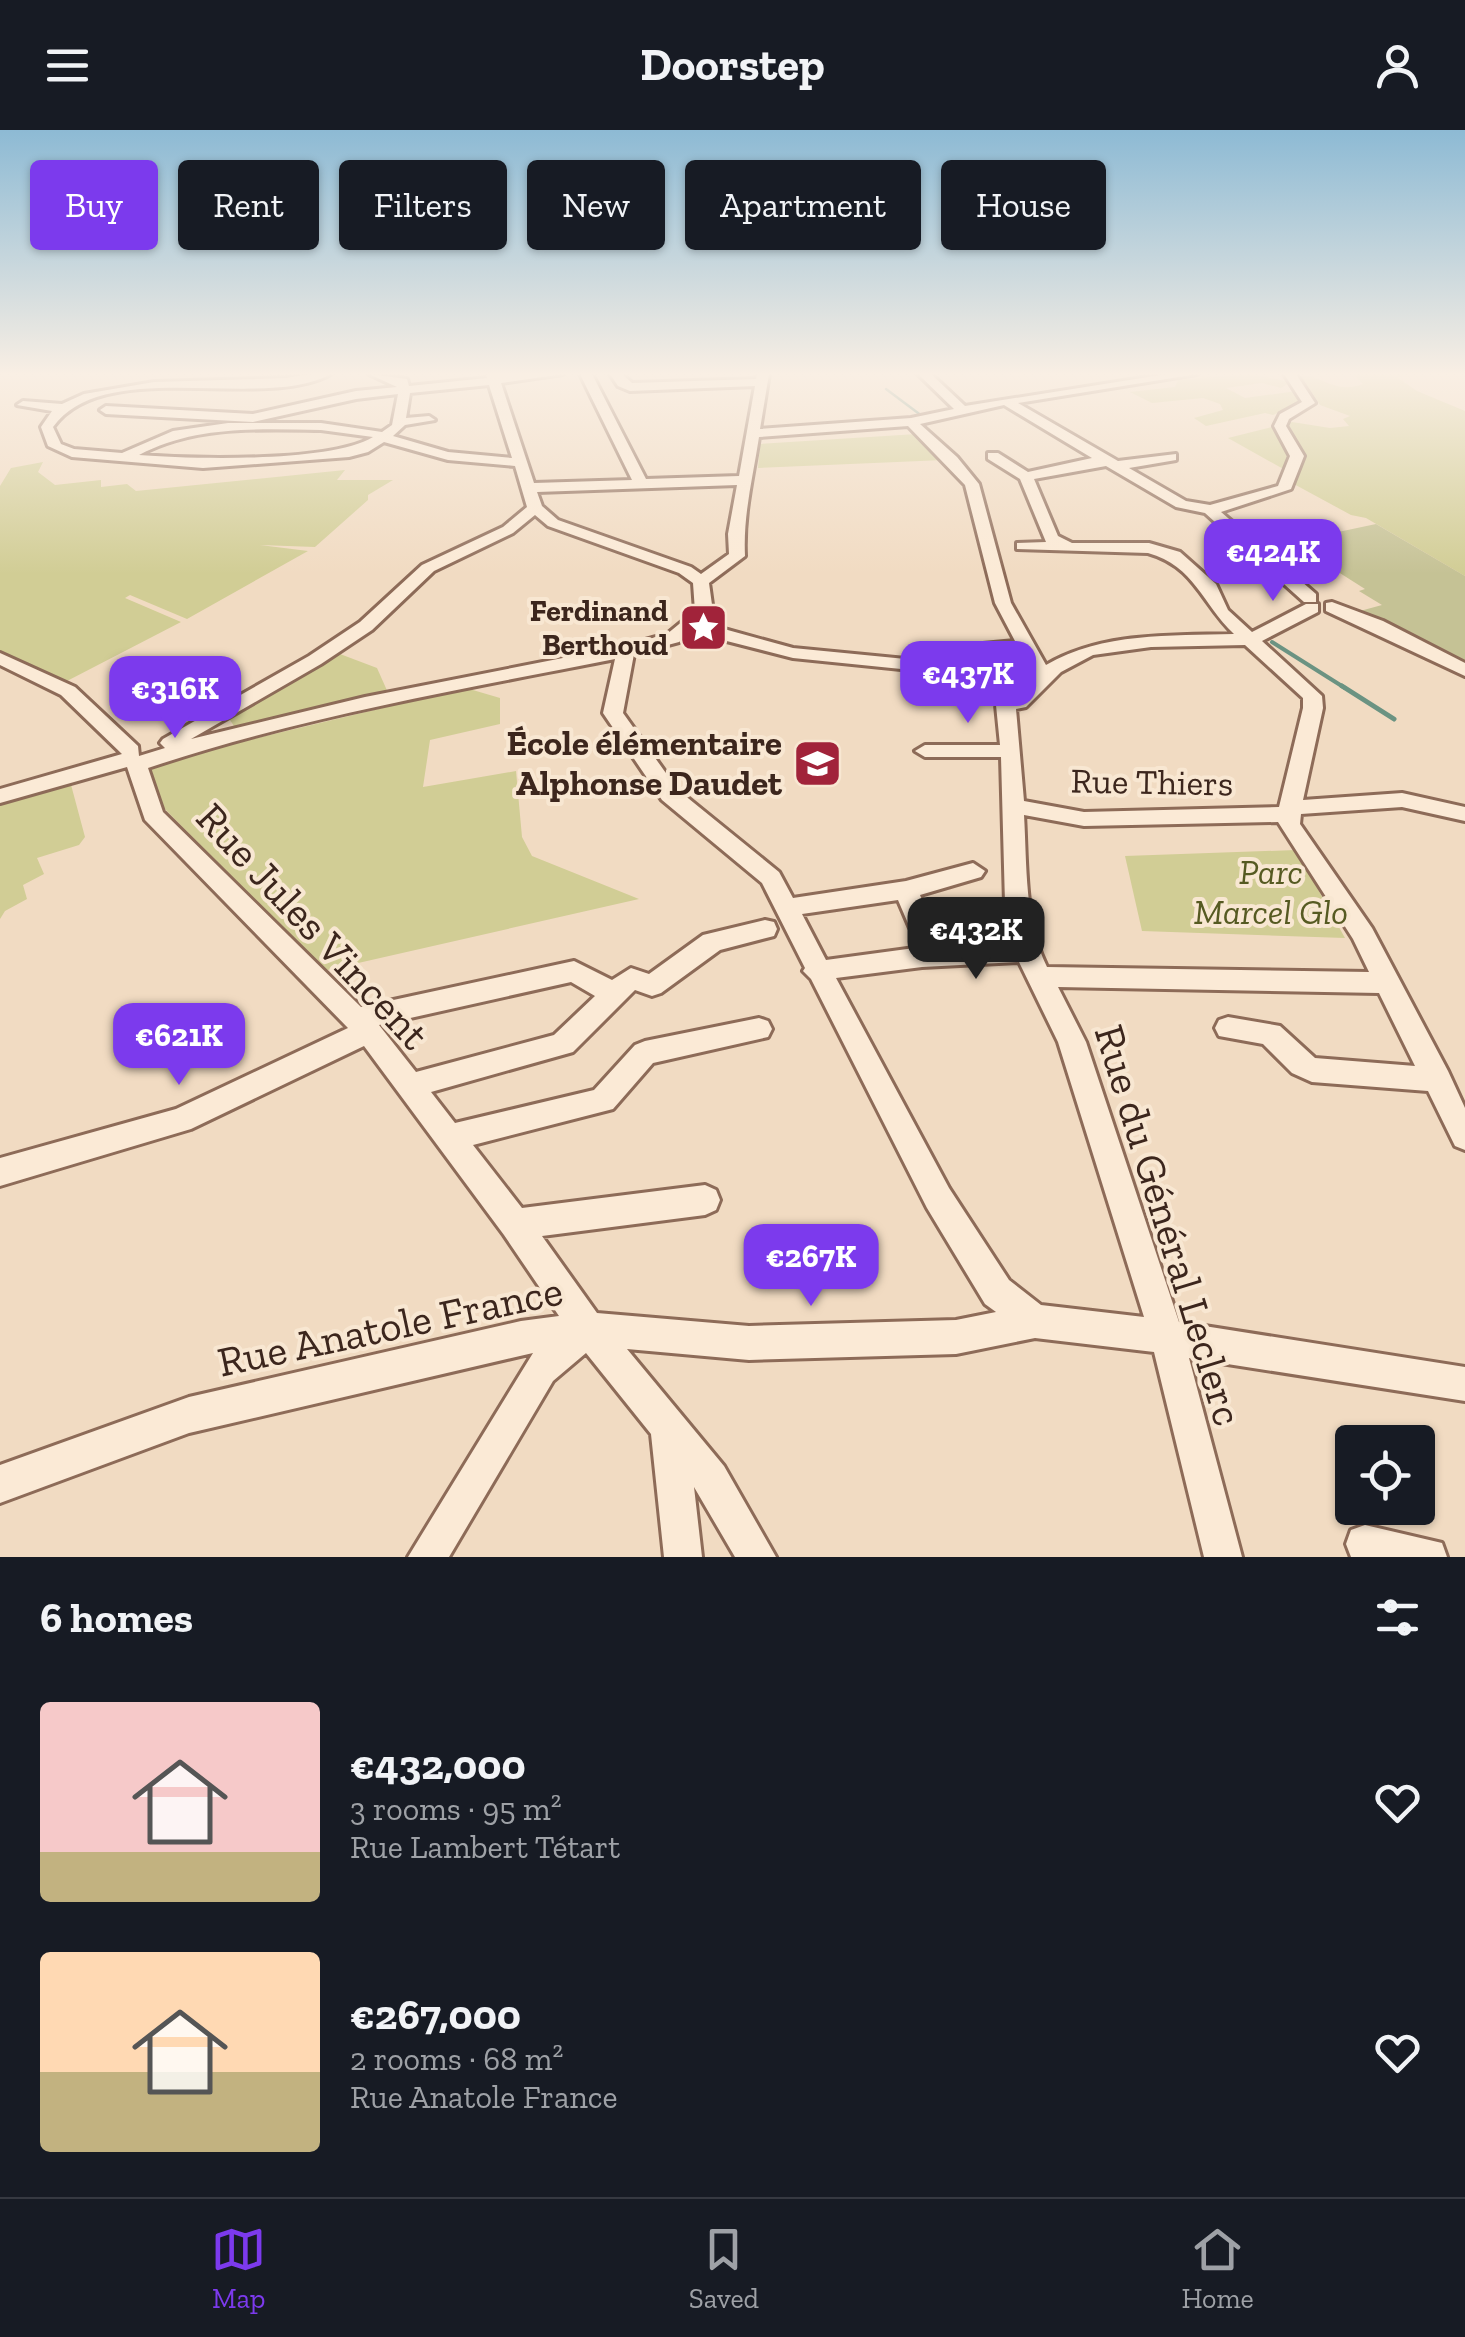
<!DOCTYPE html>
<html lang="en">
<head>
<meta charset="utf-8">
<style>
	:root { --surface:#171b24; --page:#242831; --text:#f1f3f6; --muted:#9ea1a6; --line:#363941; --accent:#7c3aed }
	body { margin:0; font-family:"Zilla Slab",serif; background:var(--page); color:var(--text); height:100vh; display:flex; flex-direction:column; font-size:38px; white-space:nowrap }
	* { box-sizing:border-box; margin:0 }
	p { font-size:32px; color:var(--muted) }
	.icon { flex:none; width:55px; height:55px; fill:none; stroke:currentColor; stroke-width:2; stroke-linecap:round; stroke-linejoin:round }
	.map { position:relative; height:1427px; overflow:hidden }
	.details { display:flex; flex-direction:column; background:var(--surface); flex:1 }
	.details>* { flex:none }
	.guide { position:absolute; left:30px; top:30px; width:1405px; height:90px; display:flex; gap:20px }
	.buttons { position:absolute; left:1335px; top:1295px; display:grid; gap:20px }
	.buttons a { display:grid; place-items:center; width:100px; height:100px; border-radius:10px; background:var(--surface); box-shadow:0 2px 8px #0004; font-size:50px }
	.price { position:absolute; translate:-50% -85px; padding:0 22px; border-radius:20px; background:var(--accent); color:#fff; font-size:32px; line-height:65px; filter:drop-shadow(0 2px 5px #0008) }
	.price::after { content:''; position:absolute; left:50%; top:60px; width:30px; height:22px; margin-left:-15px; background:inherit; clip-path:polygon(0 0,100% 0,50% 100%) }
	.price.selected { background:#222; color:#fff }
	ul { padding:0; list-style:none }
	li { display:flex; align-items:center; gap:30px; height:250px; padding:0 40px }
	li span { display:grid; place-items:center; flex:none; width:280px; height:200px; border-radius:10px; color:#555 }
	li>.icon { margin-inline-start:auto }
	span .icon { width:120px; height:120px; fill:#fffc; stroke-width:1 }
	li b { font-size:42px }
	h2 { display:flex; justify-content:space-between; align-items:center; height:120px; padding:0 40px; font-size:42px }
	.chip { padding:0 35px; border-radius:10px; background:var(--surface); box-shadow:0 2px 8px #0004; font-size:35px; line-height:90px }
	.chip.selected { background:var(--accent); color:#fff }
	header { display:flex; justify-content:space-between; align-items:center; height:130px; padding:0 40px; background:var(--surface); font-size:45px; font-weight:700 }
	.tab-bar { display:flex; justify-content:space-around; align-items:center; height:140px; border-top:2px solid var(--line); background:var(--surface); font-size:28px; color:var(--muted) }
	.tab-bar a { display:grid; justify-items:center; gap:5px }
	.tab-bar .selected { color:var(--accent) }
	.map>svg:first-child { display:block }
	.green { fill:#d1cd95 }
	.cemetery { fill:#c5c295 }
	.lines { fill:none; stroke-linecap:round; stroke-linejoin:round }
	.stream-far2 { stroke:#6b9382; stroke-width:2.5 }
	.stream-far1 { stroke:#6b9382; stroke-width:4 }
	.stream { stroke:#6b9382; stroke-width:5 }
	.building { fill:#d28b75 }
	.minor-casing { stroke:#8d6b58; stroke-width:6 }
	.minor { fill:#fbead6; fill-rule:evenodd }
	.labels { text-anchor:middle; dominant-baseline:central; stroke-width:8; stroke-linejoin:round; paint-order:stroke }
	.far-poi-label { font-size:30px; font-weight:bold; fill:#3c261d; stroke:#f8e7d2; text-anchor:end }
	.poi-label { font-size:35px; font-weight:bold; fill:#3c261d; stroke:#f8e7d2; text-anchor:end }
	.street-label { font-size:35px; fill:#3c261d; stroke:#f8e7d2 }
	.park-label { font-size:35px; font-style:italic; fill:#565a22; stroke:#f8e7d2 }
	.near-street-label { font-size:42px; fill:#3c261d; stroke:#f8e7d2 }
</style>
</head>
<body>
<header><svg class="icon" aria-label="menu" viewBox="0 0 24 24"><path d="M4 6h16M4 12h16M4 18h16"/></svg>Doorstep<svg class="icon" aria-label="person" viewBox="0 0 24 24"><circle cx="12" cy="8" r="4"/><path d="M4 21q1-7 8-7t8 7"/></svg></header>
<div class="map">
<svg width="1465" height="1427" viewBox="0 0 1465 1427">
	<rect width="100%" height="100%" fill="#f1dbc2"/>
	<g class="green">
		<polygon points="1250,244 1290,252 1281,258 1262,253 1226,258 1245,268 1297,261 1303,272 1273,285 1265,283 1206,296 1194,288 1223,280 1220,274 1203,268 1152,273 1130,262 1175,257 1178,250"/>
		<path d="M1353,244H1406L1398,248L1417,261L1465,281V446L1366,388L1351,385L1292,353L1294,345L1228,308L1292,292L1330,298L1349,296L1343,289L1350,286L1320,275L1300,245C1325,247 1336,264 1363,254Z"/>
		<polygon points="917,304 944,330 758,338 760,314"/>
		<polygon points="43,332 38,342 55,355 101,350 101,357 127,354 136,361 345,340 337,350 393,350 368,365 368,370 315,417 260,415 308,421 187,489 130,465 125,468 181,492 67,551 0,522 0,356 11,338"/>
		<polygon points="340,524 377,538 389,565 236,599 228,587"/>
		<polygon points="466,558 500,568 500,594 430,610 423,657 516,641 522,707 532,726 639,769 323,841 161,675 148,641 161,631"/>
		<polygon points="70,651 85,707 79,715 37,728 44,744 23,755 27,769 5,781 0,789 0,672"/>
		<polygon points="1296,720 1345,808 1142,801 1125,726"/>
	</g>
	<polygon class="cemetery" points="1376,394 1465,446 1465,535 1360,481 1382,475 1359,461 1365,459 1291,412"/>
	<g class="lines">
		<polyline class="stream-far2" points="886,259 922,286"/>
		<polyline class="stream-far1" points="1272,512 1345,558"/>
		<polyline class="stream" points="1342,556 1394,589"/>
	</g>
	<polygon class="building" points="1019,526 1030,546 1011,563 991,542 990,528"/>
	<g class="lines">
		<defs>
			<g id="minor">
				<path d="M311,244H331C263,282 105,225 53,297L61,314L74,319L122,323L173,301L228,293H321L382,302L392,295L398,264L356,269L253,292L106,284L100,280L106,276L253,284L356,261L397,257L369,244L407,249L409,256L487,248L486,244H563L501,253L534,353L632,350L580,244H592L646,349L739,346L755,256L630,261L618,256L610,244H622L632,253L756,249L757,244H769L760,299L911,288L954,279L918,244H931L965,276L1167,244H1197L1018,273L1118,331L1176,324V330L1129,338L1186,371L1210,375L1278,356L1290,326L1274,296L1280,284L1302,272L1284,244H1296L1315,273L1289,289L1286,296L1304,326L1291,359L1221,382L1316,464V472H1304L1205,383L1176,377L1106,336L1034,349L1058,406L1072,413H1149L1180,422L1216,454L1228,480L1252,502L1306,474H1318V482L1262,511L1322,566L1323,578L1303,670L1402,663L1465,677V691L1402,677L1301,684L1300,694L1372,798L1448,941L1465,978V1020L1455,1016L1428,961L1312,952L1292,943L1263,914L1219,906L1215,898L1219,890L1228,887L1280,896L1315,928L1415,936L1379,863L1058,857L1086,912L1179,1192L1465,1237V1271L1189,1228L1242,1427H1204L1154,1222L1035,1208L956,1224L749,1230L627,1219L724,1336L776,1427H735L694,1357L702,1427H664L651,1304L586,1223L553,1251L449,1427H408L533,1223L189,1303L0,1373V1335L189,1267L521,1191L559,1186L504,1105L364,916L191,999L0,1056V1028L176,979L348,898L145,690L127,637L0,673V659L122,624L61,565L0,535V523L75,557L138,616L139,626L165,618L160,613L163,609L309,526L360,492L422,435L503,397L527,377L515,336L448,330L384,312L368,322L349,327L203,338L72,327L48,316L41,297L52,281L17,275L23,271L62,274L84,264L154,252L286,248ZM489,255L512,328L448,322L393,306L405,295L435,290L429,286L406,288L410,263ZM1004,275L1092,328L1028,342L998,323H988V329L1020,349L1046,412L1017,413V419L1148,423C1195,436 1202,474 1234,504C1170,506 1103,502 1046,535L1011,473L979,354L957,327L920,294ZM908,296L965,355L995,473L1015,511L972,515L967,535L793,518L724,499L713,482L709,453L745,426C743,384 753,347 759,307ZM321,300L373,307C330,333 191,329 139,325C195,295 259,299 321,300ZM737,355L728,404L729,424L701,444L691,437L558,390L542,376L537,362ZM535,385L548,396L679,443L693,453L695,481L667,504L624,516L365,567L191,609L321,534L372,500L434,441L513,403ZM702,493L711,507L793,528L970,546L996,575L1000,615H925L915,621L925,627H1001L1005,773L1013,813L922,817L826,830L802,784L898,770L910,798H928L931,792L920,765L981,747L985,741L973,733L906,751L793,768L779,742L678,660L623,583L634,524L679,512ZM1245,515L1303,568V578L1279,677L1084,682L1024,671L1016,579L1026,577L1061,542L1093,525L1151,517ZM1021,522L1035,547L1011,568L985,541L987,524ZM615,529L603,583L662,670L762,753L805,838L803,841L811,849L927,1078L985,1174L996,1182L956,1190L749,1196L597,1183L542,1106L705,1085L716,1080L720,1070L716,1060L705,1055L522,1078L473,1015L613,979L653,933L768,907L772,899L768,891L759,888L645,911L635,915L594,960L455,993L431,962L573,922L635,860L652,866L661,863L720,820L774,806L777,799L774,792L765,790L703,805L649,844L631,838L612,850L574,831L361,877L163,682L148,638C300,587 458,560 615,529ZM1024,685L1084,696L1278,692L1353,809L1369,842L1047,837C1024,791 1027,735 1024,685ZM1019,832L1058,912L1144,1187L1041,1175L1009,1150L949,1058L836,848L922,837ZM571,852L595,866L554,905L416,942L379,895Z"/>
				<polygon points="1332,472 1383,491 1465,533 1465,546 1326,481 1326,473"/>
				<polygon points="1365,1395 1442,1413 1447,1427 1351,1427 1346,1414 1351,1400"/>
			</g>
		</defs>
		<use href="#minor" class="minor-casing"/>
		<use href="#minor" class="minor"/>
	</g>
	<linearGradient id="sky" x2="0" y2="1"><stop stop-color="#8dbad4"/><stop offset="0.55" stop-color="#f9efe4"/><stop offset="1" stop-color="#f9efe4" stop-opacity="0"/></linearGradient>
	<rect width="1465" height="444" fill="url(#sky)"/>
	<defs>
		<symbol id="sight-square" viewBox="-11 -11 22 22"><rect x="-9" y="-9" width="18" height="18" rx="4" fill="#a1233a" stroke="#f8e7d2"/><path d="M0-6L1.8-2.2L6-1.7L2.9 1.2L3.7 5.4L0 3.3L-3.7 5.4L-2.9 1.2L-6-1.7L-1.8-2.2Z" fill="#fff"/></symbol>
		<symbol id="school-square" viewBox="-11 -11 22 22"><rect x="-9" y="-9" width="18" height="18" rx="4" fill="#a1233a" stroke="#f8e7d2"/><path d="M0-5L7-2L0 1L-7-2ZM-4 1L0 2.5L4 1V4Q0 6-4 4Z" fill="#fff"/></symbol>
	</defs>
	<g fill-rule="evenodd">
		<use href="#sight-square" x="676" y="470" width="55" height="55"/>
		<use href="#school-square" x="790" y="606" width="55" height="55"/>
	</g>
	<g class="labels">
		<g class="far-poi-label">
			<text x="668" y="481">Ferdinand<tspan x="668" dy="34">Berthoud</tspan></text>
		</g>
		<g class="poi-label">
			<text x="782" y="613">École élémentaire<tspan x="782" dy="40">Alphonse Daudet</tspan></text>
		</g>
		<g class="street-label">
			<text transform="translate(1152 652) rotate(1)">Rue Thiers</text>
		</g>
		<g class="park-label">
			<text x="1271" y="742">Parc<tspan x="1271" dy="40">Marcel Glo</tspan></text>
		</g>
		<g class="near-street-label">
			<text transform="translate(313 796) rotate(47)">Rue Jules Vincent</text>
			<text transform="translate(1169 1095) rotate(73)">Rue du Général Leclerc</text>
			<text transform="translate(390 1196) rotate(-12)">Rue Anatole France</text>
		</g>
	</g>
</svg>
<div class="buttons">
<a><svg class="icon" aria-label="locate" viewBox="0 0 24 24"><circle cx="12" cy="12" r="6"/><path d="M12 2v4M12 18v4M2 12h4M18 12h4"/></svg></a>
</div>
<b class="price" style="left:1273px;top:474px">€424K</b>
<b class="price" style="left:968px;top:596px">€437K</b>
<b class="price" style="left:175px;top:611px">€316K</b>
<b class="price selected" style="left:976px;top:852px">€432K</b>
<b class="price" style="left:179px;top:958px">€621K</b>
<b class="price" style="left:811px;top:1179px">€267K</b>
<div class="guide">
<a class="chip selected">Buy</a>
<a class="chip">Rent</a>
<a class="chip">Filters</a>
<a class="chip">New</a>
<a class="chip">Apartment</a>
<a class="chip">House</a>
</div>
</div>
<section class="details">
<h2>6 homes<svg class="icon" aria-label="filters" viewBox="0 0 24 24"><path d="M4 7h16M4 17h16"/><circle cx="9" cy="7" r="2"/><circle cx="15" cy="17" r="2"/></svg></h2>
<ul>
<li><span style="background:linear-gradient(#f6c9c9 75%,#c2b280 0)"><svg class="icon" aria-label="home" viewBox="0 0 24 24"><path d="M3 11l9-7 9 7M6 9v11h12V9"/></svg></span><div><b>€432,000</b><p>3 rooms · 95 m²</p><p>Rue Lambert Tétart</p></div><svg class="icon" aria-label="heart" viewBox="0 0 24 24"><path d="M12 20l-8-8c-3-5 5-10 8-4 3-6 11-1 8 4z"/></svg></li>
<li><span style="background:linear-gradient(#ffd9b3 60%,#c2b280 0)"><svg class="icon" aria-label="home" viewBox="0 0 24 24"><path d="M3 11l9-7 9 7M6 9v11h12V9"/></svg></span><div><b>€267,000</b><p>2 rooms · 68 m²</p><p>Rue Anatole France</p></div><svg class="icon" aria-label="heart" viewBox="0 0 24 24"><path d="M12 20l-8-8c-3-5 5-10 8-4 3-6 11-1 8 4z"/></svg></li>
</ul>
</section>
<nav class="tab-bar">
<a class="selected"><svg class="icon" aria-label="map" viewBox="0 0 24 24"><path d="M3 6l6-2 6 2 6-2v14l-6 2-6-2-6 2zM9 4v14M15 6v14"/></svg>Map</a>
<a><svg class="icon" aria-label="saved" viewBox="0 0 24 24"><path d="M7 4h10v16l-5-4-5 4z"/></svg>Saved</a>
<a><svg class="icon" aria-label="home" viewBox="0 0 24 24"><path d="M3 11l9-7 9 7M6 9v11h12V9"/></svg>Home</a>
</nav>
</body>
</html>
